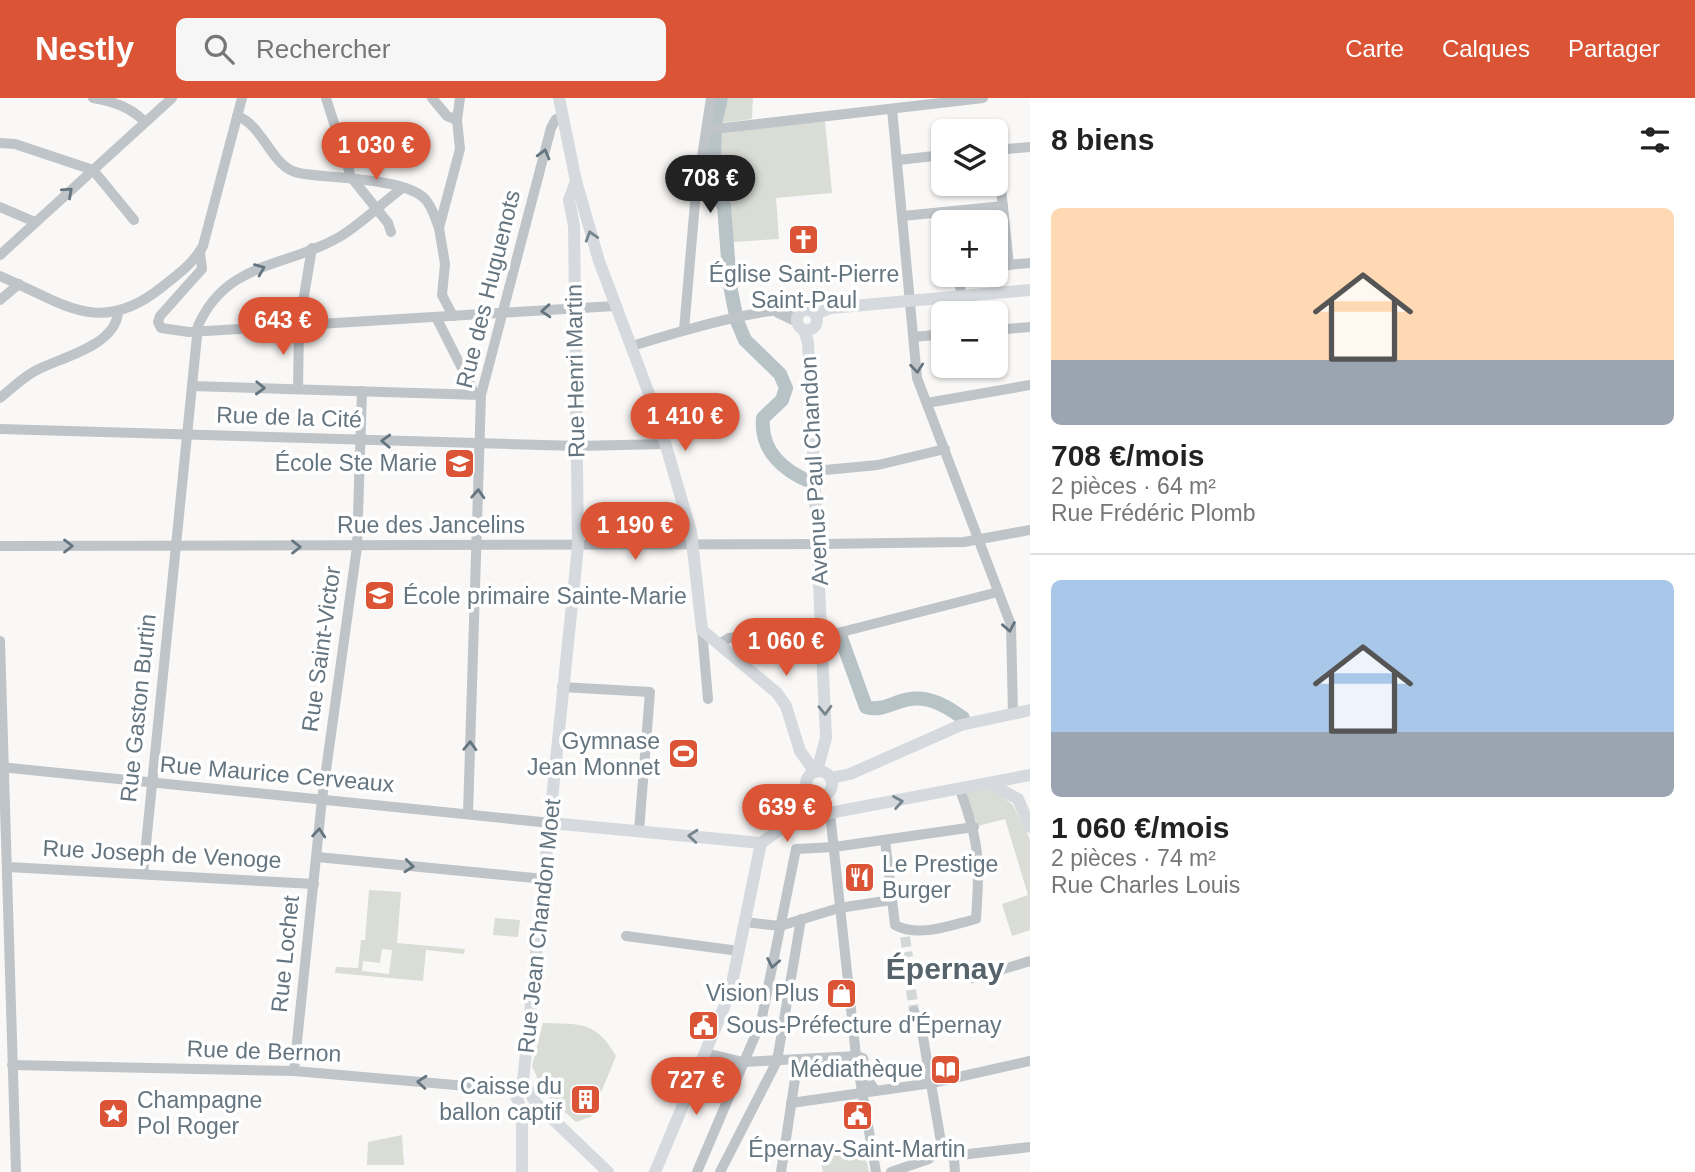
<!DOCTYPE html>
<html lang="fr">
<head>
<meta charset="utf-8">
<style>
	:root { --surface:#fff; --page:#f6f6f6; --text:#222; --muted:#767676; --line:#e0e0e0; --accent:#da5435 }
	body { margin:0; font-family:Helvetica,sans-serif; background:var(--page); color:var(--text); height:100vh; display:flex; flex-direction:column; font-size:26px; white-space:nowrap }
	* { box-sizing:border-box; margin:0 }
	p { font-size:23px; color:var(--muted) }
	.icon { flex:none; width:38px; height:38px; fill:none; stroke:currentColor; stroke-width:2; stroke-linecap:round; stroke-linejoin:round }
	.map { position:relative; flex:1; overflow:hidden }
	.drawer { display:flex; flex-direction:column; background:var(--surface); width:665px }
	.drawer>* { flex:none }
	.tools { position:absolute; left:931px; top:21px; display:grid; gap:14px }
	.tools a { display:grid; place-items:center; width:77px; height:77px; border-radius:10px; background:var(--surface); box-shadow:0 2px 5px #0004; font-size:35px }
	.price { position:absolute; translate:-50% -60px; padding:0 16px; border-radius:24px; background:var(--accent); color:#fff; font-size:23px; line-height:46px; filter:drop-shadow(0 2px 4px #0008) }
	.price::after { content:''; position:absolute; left:50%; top:42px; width:21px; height:16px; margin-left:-10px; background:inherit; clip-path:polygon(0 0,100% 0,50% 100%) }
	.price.selected { background:#222; color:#fff }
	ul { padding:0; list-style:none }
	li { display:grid; align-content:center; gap:14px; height:371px; padding:0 21px }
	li+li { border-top:2px solid var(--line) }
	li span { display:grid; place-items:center; height:217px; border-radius:10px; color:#555 }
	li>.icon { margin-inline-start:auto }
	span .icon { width:126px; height:126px; fill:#fffc; stroke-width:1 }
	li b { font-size:30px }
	h2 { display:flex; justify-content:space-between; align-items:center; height:84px; padding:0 21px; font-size:30px }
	header { display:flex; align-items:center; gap:42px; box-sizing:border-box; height:98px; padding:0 35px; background:var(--accent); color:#fff }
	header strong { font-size:33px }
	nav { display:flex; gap:38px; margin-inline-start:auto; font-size:24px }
	.search { width:490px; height:63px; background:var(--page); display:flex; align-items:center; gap:18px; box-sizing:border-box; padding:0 24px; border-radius:10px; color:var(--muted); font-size:26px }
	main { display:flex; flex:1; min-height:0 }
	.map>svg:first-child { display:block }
	.green { fill:#d9ddd6; fill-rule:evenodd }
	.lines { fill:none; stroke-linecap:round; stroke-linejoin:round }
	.river { stroke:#b7c3c7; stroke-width:14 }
	.minor-tunnel { stroke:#d4d7d8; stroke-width:10; stroke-dasharray:10 5; stroke-linecap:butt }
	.minor { stroke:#bfc4c8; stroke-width:10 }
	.major { stroke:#d6dade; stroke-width:12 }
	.oneway { stroke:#657580 }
	.oneway2 { stroke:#76848e }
	.labels { text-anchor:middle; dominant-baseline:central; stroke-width:7; stroke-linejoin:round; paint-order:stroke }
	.poi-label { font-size:23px; fill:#657580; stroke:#fff; text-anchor:end }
	.street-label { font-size:23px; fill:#657580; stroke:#fff }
	.district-label { font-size:30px; font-weight:bold; fill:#57636b; stroke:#fff }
</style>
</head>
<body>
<header>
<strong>Nestly</strong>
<div class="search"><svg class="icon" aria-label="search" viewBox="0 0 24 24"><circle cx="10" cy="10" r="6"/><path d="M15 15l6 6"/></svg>Rechercher</div>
<nav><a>Carte</a><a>Calques</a><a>Partager</a></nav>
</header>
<main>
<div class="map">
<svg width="1030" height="1074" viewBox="0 0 1030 1074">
	<rect width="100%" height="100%" fill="#f9f8f6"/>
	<g class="green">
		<polygon points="718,0 753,0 752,21 713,26"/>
		<polygon points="825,23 832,95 776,100 779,141 733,144 728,106 716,89 717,36"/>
		<polygon points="990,689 1013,707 1030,741 1030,832 1012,838 1002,806 1028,797 1005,721 978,728 964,695"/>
		<path d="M369,792L401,794L397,845L465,851L464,856L426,852L423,883L335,875L336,869L358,870L361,842H365ZM382,851L392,852L389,876L362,873L363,863L380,865Z"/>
		<polygon points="495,820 520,822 518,839 493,837"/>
		<path d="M543,925C580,926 596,923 616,958L591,1019L576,1024L544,995L532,968Z"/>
		<polygon points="402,1037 404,1067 367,1067 368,1044"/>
		<polygon points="858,1048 860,1058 867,1064 869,1074 823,1074 818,1054"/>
	</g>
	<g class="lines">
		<g class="river">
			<path d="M721,0L715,25L713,90L724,108L730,187L737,223L745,242L780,276L786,290L782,302L763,320C760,353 784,373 811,384"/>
			<path d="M841,540L866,609C883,614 894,603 910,601C930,598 948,609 963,620"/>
		</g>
		<g class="minor-tunnel">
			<polyline points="905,839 908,859"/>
			<polyline points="970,881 987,876"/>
			<polyline points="911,892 914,913"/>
		</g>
		<g class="minor">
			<path d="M93,0C113,3 131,9 145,24"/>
			<polyline points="326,0 351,79 388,125 391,134"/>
			<polyline points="432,0 447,18 457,22"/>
			<polyline points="892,11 917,280 1011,527 1013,616"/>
			<path d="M237,18C264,27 271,70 299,75C329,81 404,79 425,101C432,108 435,120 439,130"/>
			<polyline points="707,32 983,0"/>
			<polyline points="0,45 15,46 93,72 134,122"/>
			<polyline points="996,52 1030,49"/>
			<polyline points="997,52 1009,167"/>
			<polyline points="898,62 943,57"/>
			<polyline points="0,109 35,124"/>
			<polyline points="903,118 1003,108"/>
			<polyline points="200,154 202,171 160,218 158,224 161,230 189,234 614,208"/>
			<polyline points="0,157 172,0"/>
			<polyline points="996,168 1030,165"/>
			<polyline points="959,177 961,197"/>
			<path d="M0,178C62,204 99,240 162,189C177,177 193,166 203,148L242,0"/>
			<polyline points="0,202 19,186"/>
			<polyline points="778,215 797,224"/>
			<polyline points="453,218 442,197 445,166 439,130 460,51 457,22 460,0"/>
			<polyline points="436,219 475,296"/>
			<polyline points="684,232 695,105 711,0"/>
			<polyline points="996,232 1030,229"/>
			<polyline points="914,239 943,236"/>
			<path d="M632,248C662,239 776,203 801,214"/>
			<polyline points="192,288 481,297"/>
			<polyline points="298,291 299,228 312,150"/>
			<path d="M0,300C11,291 22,280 35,273C61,259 114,249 118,215"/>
			<polyline points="927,305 1030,287"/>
			<polyline points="0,331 577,348 666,346"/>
			<polyline points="814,373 878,367 945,351"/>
			<polyline points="0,448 821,446 964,444 1030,432"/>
			<polyline points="702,532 708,601"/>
			<polyline points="822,539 998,494"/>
			<polyline points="0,543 16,1074"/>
			<polyline points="719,546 729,540 766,535"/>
			<polyline points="562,589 650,594 639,733"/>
			<polyline points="0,669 551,725"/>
			<polyline points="830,715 856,958 876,1074"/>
			<polyline points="468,716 481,297 551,30 556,21 561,22"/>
			<path d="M885,742L895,827C919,840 951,827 976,821C980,766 980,745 960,692"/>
			<polyline points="317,759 545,781"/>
			<polyline points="8,769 314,786"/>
			<path d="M143,776L198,228C227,162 287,170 341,138C362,125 381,106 401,91"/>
			<polyline points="745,824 780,828 839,810 891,802"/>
			<polyline points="626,838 739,853"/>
			<polyline points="987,876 1030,863"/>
			<polyline points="914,913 923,939 942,1050"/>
			<polyline points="706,955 743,964 856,958"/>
			<polyline points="856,958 863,960 868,982 875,992"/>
			<polyline points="12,967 294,973 514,992"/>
			<polyline points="294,973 322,701 357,449 362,293"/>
			<polyline points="791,1005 932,985 1030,963"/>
			<polyline points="947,1054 954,1061 955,1074"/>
			<polyline points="951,1058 1030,1049"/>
			<polyline points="697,1074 761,924 796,751 834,749 974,729"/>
			<polyline points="720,1074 777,963 801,821"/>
			<polyline points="781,1074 798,961"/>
			<polyline points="891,1074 929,1061 942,1050"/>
		</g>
		<g class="major">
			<polyline points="559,0 576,83 599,163 657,317 691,434 702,532 777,595 786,608 800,653 815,674"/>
			<circle cx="807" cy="222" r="10"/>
			<polyline points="815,216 831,210 1030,192"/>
			<polyline points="804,232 808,244 826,640 817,673"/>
			<circle cx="819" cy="686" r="13"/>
			<polyline points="831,680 850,676 961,627 1030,612"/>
			<polyline points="989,685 1018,701"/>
			<polyline points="1018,701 1030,729"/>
			<polyline points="792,722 1030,677"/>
			<polyline points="551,725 761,745"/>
			<polyline points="761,745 813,708 820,700"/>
			<polyline points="523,983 578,448 574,128 569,102 576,83"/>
			<polyline points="523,983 536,1005 608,1074"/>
			<polyline points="522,1074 522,1014 514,992 523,983"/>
			<polyline points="655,1074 730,895 761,745"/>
		</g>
	</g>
	<defs><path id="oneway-chevron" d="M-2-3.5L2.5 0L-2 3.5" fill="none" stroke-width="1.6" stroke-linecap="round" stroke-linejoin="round" transform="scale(1.75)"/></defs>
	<g class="oneway">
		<use href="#oneway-chevron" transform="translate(544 56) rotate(-75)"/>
		<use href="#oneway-chevron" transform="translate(68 94) rotate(-42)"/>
		<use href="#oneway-chevron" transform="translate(260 171) rotate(-22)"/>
		<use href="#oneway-chevron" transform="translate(546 213) rotate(176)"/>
		<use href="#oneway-chevron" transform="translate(917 270) rotate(84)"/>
		<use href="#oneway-chevron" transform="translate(260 290) rotate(2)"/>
		<use href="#oneway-chevron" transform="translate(386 343) rotate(-178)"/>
		<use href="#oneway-chevron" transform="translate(478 396) rotate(-87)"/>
		<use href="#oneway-chevron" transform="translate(68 448)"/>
		<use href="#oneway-chevron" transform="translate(296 449)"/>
		<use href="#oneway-chevron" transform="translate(1009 529) rotate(80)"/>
		<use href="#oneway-chevron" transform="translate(470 648) rotate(-88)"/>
		<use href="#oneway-chevron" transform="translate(319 735) rotate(-85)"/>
		<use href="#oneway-chevron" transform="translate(409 768) rotate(6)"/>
		<use href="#oneway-chevron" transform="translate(773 865) rotate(101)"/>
		<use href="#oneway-chevron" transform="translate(422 984) rotate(-175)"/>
	</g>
	<g class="oneway2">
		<use href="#oneway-chevron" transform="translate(591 138) rotate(-107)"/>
		<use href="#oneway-chevron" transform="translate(825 612) rotate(88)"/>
		<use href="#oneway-chevron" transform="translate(898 704) rotate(-10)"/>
		<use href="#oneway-chevron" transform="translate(693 738) rotate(-175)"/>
	</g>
	<defs>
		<symbol id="church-square" viewBox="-11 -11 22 22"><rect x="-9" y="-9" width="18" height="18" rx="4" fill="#da5435" stroke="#fff"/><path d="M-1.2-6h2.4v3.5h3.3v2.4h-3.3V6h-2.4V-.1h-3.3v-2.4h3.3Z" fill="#fff"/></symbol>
		<symbol id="school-square" viewBox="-11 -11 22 22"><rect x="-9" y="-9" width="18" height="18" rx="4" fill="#da5435" stroke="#fff"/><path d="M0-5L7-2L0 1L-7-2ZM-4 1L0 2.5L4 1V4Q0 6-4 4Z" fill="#fff"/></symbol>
		<symbol id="stadium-square" viewBox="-11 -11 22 22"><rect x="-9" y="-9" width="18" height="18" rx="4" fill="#da5435" stroke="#fff"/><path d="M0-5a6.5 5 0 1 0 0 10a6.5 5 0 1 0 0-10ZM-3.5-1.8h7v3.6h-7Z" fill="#fff"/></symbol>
		<symbol id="restaurant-square" viewBox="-11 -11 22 22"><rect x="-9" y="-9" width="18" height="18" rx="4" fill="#da5435" stroke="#fff"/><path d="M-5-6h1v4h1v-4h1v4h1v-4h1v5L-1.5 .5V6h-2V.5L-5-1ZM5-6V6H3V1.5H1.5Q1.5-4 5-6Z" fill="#fff"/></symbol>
		<symbol id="shop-square" viewBox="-11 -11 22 22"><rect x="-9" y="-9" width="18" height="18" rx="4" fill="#da5435" stroke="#fff"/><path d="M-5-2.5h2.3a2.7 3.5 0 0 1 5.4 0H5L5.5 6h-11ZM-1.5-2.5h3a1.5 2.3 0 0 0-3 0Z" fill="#fff"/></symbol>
		<symbol id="civic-square" viewBox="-11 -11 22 22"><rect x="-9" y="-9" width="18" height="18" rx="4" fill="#da5435" stroke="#fff"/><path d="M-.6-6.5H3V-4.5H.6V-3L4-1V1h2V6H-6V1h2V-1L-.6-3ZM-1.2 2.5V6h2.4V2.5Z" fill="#fff"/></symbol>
		<symbol id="library-square" viewBox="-11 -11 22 22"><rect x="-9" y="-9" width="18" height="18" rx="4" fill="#da5435" stroke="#fff"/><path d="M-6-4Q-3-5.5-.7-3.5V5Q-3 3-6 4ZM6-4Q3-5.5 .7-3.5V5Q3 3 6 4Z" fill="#fff"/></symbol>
		<symbol id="building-square" viewBox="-11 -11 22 22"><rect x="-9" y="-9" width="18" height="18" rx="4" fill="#da5435" stroke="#fff"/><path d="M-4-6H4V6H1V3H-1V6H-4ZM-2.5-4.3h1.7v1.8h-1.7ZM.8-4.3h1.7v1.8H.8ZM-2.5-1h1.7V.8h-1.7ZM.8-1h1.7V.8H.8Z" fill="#fff"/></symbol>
		<symbol id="sight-square" viewBox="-11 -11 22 22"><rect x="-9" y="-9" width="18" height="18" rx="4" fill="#da5435" stroke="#fff"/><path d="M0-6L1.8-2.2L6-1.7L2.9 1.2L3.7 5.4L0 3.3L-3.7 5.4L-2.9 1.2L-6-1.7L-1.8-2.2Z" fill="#fff"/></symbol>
	</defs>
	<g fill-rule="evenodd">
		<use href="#church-square" x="786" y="124" width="35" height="35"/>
		<use href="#school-square" x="442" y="348" width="35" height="35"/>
		<use href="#school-square" x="362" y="480" width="35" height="35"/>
		<use href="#stadium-square" x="666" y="638" width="35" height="35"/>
		<use href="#restaurant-square" x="842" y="762" width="35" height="35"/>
		<use href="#shop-square" x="824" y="878" width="35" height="35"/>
		<use href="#civic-square" x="686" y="910" width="35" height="35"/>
		<use href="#library-square" x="928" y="954" width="35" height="35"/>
		<use href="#building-square" x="568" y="984" width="35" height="35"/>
		<use href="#sight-square" x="96" y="998" width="35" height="35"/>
		<use href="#civic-square" x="840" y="1000" width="35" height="35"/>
	</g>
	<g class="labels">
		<g class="poi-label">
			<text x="804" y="176" text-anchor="middle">Église Saint-Pierre<tspan x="804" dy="26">Saint-Paul</tspan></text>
			<text x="437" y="365">École Ste Marie</text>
			<text x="403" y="498" text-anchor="start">École primaire Sainte-Marie</text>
			<text x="660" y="643">Gymnase<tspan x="660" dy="26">Jean Monnet</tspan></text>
			<text x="882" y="766" text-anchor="start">Le Prestige<tspan x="882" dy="26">Burger</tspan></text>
			<text x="819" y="895">Vision Plus</text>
			<text x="726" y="927" text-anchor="start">Sous-Préfecture d'Épernay</text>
			<text x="923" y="971">Médiathèque</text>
			<text x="562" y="988">Caisse du<tspan x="562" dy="26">ballon captif</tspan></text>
			<text x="137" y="1002" text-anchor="start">Champagne<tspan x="137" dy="26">Pol Roger</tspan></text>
			<text x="857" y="1051" text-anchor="middle">Épernay-Saint-Martin</text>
		</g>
		<g class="street-label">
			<text transform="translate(488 191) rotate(-76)">Rue des Huguenots</text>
			<text transform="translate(575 273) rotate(-91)">Rue Henri Martin</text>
			<text transform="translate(289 319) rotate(2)">Rue de la Cité</text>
			<text transform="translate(814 373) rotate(-93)">Avenue Paul Chandon</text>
			<text x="431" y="427">Rue des Jancelins</text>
			<text transform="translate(321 551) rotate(-82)">Rue Saint-Victor</text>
			<text transform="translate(138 610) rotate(-84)">Rue Gaston Burtin</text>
			<text transform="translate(277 676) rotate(5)">Rue Maurice Cerveaux</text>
			<text transform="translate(162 756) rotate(3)">Rue Joseph de Venoge</text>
			<text transform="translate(539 828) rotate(-84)">Rue Jean Chandon Moet</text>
			<text transform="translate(285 856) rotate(-84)">Rue Lochet</text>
			<text transform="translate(264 953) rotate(2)">Rue de Bernon</text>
		</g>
		<g class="district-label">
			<text x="945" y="870">Épernay</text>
		</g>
	</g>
</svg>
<div class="tools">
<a><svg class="icon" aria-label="layers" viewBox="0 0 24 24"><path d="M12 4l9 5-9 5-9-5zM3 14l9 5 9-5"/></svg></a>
<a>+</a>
<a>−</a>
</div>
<b class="price" style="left:376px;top:84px">1 030 €</b>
<b class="price selected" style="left:710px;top:117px">708 €</b>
<b class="price" style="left:283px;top:259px">643 €</b>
<b class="price" style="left:685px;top:355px">1 410 €</b>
<b class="price" style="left:635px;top:464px">1 190 €</b>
<b class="price" style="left:786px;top:580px">1 060 €</b>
<b class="price" style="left:787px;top:746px">639 €</b>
<b class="price" style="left:696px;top:1019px">727 €</b>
</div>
<section class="drawer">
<h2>8 biens<svg class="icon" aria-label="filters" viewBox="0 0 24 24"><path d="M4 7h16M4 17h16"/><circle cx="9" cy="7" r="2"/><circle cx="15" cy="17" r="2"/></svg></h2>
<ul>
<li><span style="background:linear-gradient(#ffd9b3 70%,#9aa5b1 0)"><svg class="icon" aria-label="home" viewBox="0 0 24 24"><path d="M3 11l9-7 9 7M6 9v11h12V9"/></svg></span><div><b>708 €/mois</b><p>2 pièces · 64 m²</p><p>Rue Frédéric Plomb</p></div></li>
<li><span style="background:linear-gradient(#a9c7e8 70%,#9aa5b1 0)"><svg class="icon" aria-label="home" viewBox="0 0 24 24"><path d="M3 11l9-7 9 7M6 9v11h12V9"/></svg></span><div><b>1 060 €/mois</b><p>2 pièces · 74 m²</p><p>Rue Charles Louis</p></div></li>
</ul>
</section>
</main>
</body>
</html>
